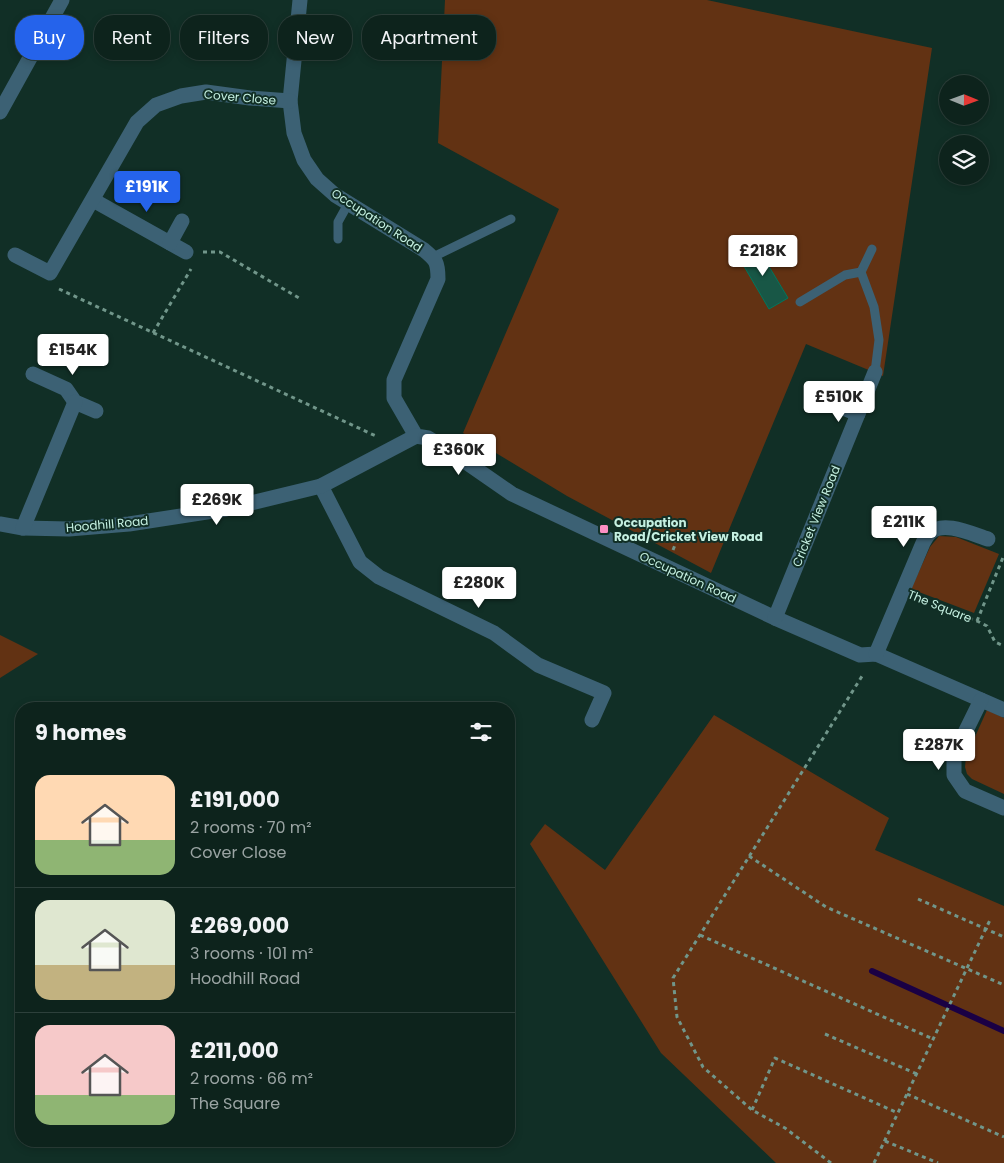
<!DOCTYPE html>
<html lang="en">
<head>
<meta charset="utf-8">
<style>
	:root { --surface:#0d231c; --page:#1b2f29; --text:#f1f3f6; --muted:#9aa4a3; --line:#2d403b; --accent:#2563eb }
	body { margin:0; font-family:Poppins,sans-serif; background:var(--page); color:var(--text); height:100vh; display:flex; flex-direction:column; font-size:19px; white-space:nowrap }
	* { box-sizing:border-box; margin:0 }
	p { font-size:16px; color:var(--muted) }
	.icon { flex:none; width:28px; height:28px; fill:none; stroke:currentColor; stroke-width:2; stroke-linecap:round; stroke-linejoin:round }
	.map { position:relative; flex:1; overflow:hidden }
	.details { position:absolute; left:15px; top:702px; width:500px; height:445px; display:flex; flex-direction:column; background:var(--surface); border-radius:20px; box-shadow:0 2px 8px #0003,0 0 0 1px var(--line) }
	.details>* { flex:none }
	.top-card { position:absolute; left:15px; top:15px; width:500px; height:45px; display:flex; gap:10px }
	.needle { width:32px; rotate:91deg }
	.fabs { position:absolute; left:939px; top:75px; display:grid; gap:10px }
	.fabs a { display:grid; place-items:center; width:50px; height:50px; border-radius:50%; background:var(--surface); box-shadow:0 2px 8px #0003,0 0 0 1px var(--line); font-size:25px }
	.price { position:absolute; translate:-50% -42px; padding:0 11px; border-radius:5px; background:#fff; color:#222; font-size:16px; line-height:32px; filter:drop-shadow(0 1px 2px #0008) }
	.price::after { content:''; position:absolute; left:50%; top:30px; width:15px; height:11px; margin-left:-8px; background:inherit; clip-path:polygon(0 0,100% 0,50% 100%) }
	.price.current { background:var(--accent); color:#fff }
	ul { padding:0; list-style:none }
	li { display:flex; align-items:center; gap:15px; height:125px; padding:0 20px }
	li+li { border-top:1px solid var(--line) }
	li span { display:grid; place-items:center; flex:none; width:140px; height:100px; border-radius:15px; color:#555 }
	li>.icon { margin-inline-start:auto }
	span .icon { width:60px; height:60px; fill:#fffc; stroke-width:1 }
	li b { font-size:21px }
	h2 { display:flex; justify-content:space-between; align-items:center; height:60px; padding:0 20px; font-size:21px }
	.pill { padding:0 18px; border-radius:20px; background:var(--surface); box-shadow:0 2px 8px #0003,0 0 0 1px var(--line); font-size:18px; line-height:45px }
	.pill.current { background:var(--accent); color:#fff }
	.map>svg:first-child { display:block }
	.green { fill:#623213 }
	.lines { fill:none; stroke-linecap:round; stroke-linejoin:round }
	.stream { stroke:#1a0044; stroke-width:6 }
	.building { fill:#185746; stroke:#01775e }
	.path { stroke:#71968a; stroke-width:3; stroke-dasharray:4 4; stroke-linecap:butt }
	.lane { stroke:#3c6174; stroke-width:9 }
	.street { stroke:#3c6174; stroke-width:15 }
	.poi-dot { fill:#fc8fc3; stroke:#112f26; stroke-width:2 }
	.labels { text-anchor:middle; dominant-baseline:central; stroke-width:4; stroke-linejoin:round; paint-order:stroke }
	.street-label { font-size:12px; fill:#c5f0e1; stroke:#112f26 }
	.poi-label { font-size:12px; font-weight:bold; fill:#c5f0e1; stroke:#112f26; text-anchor:start }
</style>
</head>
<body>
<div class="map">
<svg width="1004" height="1163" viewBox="0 0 1004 1163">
	<rect width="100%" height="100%" fill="#112f26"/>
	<g class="green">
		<polygon points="445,0 707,0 932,48 883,376 806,344 711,573 567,496 463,433 559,209 438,143"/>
		<polygon points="939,536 956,537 999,554 974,613 911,589 930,547"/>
		<polygon points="0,635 38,654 0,678"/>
		<polygon points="987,710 1004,718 1004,794 972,779 967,774 965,767 966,757"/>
		<polygon points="714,715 889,818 875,850 1004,906 1004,1163 776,1163 661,1053 530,844 545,824 605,870"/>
	</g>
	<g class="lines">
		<polyline class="stream" points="872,971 1004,1031"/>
	</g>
	<polygon class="building" points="756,245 788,298 769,309 738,256"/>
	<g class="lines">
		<g class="path">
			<polyline points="203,252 220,252 299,298"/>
			<polyline points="59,289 378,437"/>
			<polyline points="153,333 191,269"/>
			<polyline points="673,550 675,545 678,524"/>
			<polyline points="917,597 977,621 987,626 995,642 1004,646"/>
			<polyline points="977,621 1004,555"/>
			<polyline points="749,856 826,907 1004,985"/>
			<polyline points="918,899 1004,937"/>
			<polyline points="700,935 933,1039"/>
			<polyline points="825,1034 917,1074"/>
			<polyline points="907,1094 1004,1137"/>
			<polyline points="752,1110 775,1058 898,1113"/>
			<polyline points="885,1141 938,1163"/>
			<polyline points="831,1163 785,1128 752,1110 703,1067 677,1017 673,978 864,673"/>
			<polyline points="874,1163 990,920"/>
		</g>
		<g class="lane">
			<polyline points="338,239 338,222 348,204"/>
			<polyline points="433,257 511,219"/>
			<polyline points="861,272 872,249"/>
			<polyline points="800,302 845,275 861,272 874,307 879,340 875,372"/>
		</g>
		<g class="street">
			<path d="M300,0L290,101L294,133L304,160L317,179L335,195L424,250C436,260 438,262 438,279L394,380V398L416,436L428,438L450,451L512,494L775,618L860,655L876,654L1004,710"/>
			<polyline points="0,112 62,0"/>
			<polyline points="93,200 186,252"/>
			<polyline points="170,243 182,221"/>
			<polyline points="15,255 50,273 137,122 156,105 181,96 206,92 250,98 290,101"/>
			<polyline points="33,374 66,389 75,402 96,411"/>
			<polyline points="831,403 858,414"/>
			<polyline points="321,486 360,562 379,577 494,633 538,665 604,693 592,720"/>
			<polyline points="0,524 23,528 69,529 129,524 226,509 321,486 416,436"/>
			<polyline points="23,528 75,402"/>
			<polyline points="775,618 875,372"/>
			<path d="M876,654L923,543C925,540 927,535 930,533C943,520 972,534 988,539"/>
			<polyline points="981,700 954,755 954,775 965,791 1004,808"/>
		</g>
	</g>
	<rect class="poi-dot" x="599" y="524" width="10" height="10" rx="2.5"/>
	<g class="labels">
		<g class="street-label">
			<text transform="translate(240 97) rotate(5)">Cover Close</text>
			<text transform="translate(377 220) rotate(33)">Occupation Road</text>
			<text transform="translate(816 516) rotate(-68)">Cricket View Road</text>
			<text transform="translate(107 524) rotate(-5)">Hoodhill Road</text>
			<text transform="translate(688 577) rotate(25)">Occupation Road</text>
			<text transform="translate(940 606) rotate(22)">The Square</text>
		</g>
		<g class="poi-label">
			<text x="614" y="522">Occupation<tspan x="614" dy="14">Road/Cricket View Road</tspan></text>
		</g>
	</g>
</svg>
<div class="fabs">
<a><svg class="needle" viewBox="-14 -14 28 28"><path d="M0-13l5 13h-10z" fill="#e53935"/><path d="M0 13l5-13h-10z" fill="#9aa4a3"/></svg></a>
<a><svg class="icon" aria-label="layers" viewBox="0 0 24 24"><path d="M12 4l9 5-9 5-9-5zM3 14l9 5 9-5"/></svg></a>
</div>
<b class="price current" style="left:147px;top:213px">£191K</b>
<b class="price" style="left:763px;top:277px">£218K</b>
<b class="price" style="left:73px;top:376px">£154K</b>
<b class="price" style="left:839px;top:423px">£510K</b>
<b class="price" style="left:459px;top:476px">£360K</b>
<b class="price" style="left:217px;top:526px">£269K</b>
<b class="price" style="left:904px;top:548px">£211K</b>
<b class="price" style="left:479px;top:609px">£280K</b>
<b class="price" style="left:939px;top:771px">£287K</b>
<div class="top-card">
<a class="pill current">Buy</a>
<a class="pill">Rent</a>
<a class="pill">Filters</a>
<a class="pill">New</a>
<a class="pill">Apartment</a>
</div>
<section class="details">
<h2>9 homes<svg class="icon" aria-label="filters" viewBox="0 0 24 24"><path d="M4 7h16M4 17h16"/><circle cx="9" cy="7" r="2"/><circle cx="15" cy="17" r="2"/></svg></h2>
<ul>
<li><span style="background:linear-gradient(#ffd9b3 65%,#8fb573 0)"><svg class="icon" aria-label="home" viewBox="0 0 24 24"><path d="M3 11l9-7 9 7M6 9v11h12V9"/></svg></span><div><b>£191,000</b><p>2 rooms · 70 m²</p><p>Cover Close</p></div></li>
<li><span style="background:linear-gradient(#dfe7d0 65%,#c2b280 0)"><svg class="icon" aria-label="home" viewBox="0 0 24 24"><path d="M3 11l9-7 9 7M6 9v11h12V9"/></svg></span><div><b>£269,000</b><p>3 rooms · 101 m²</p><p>Hoodhill Road</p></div></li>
<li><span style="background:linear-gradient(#f6c9c9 70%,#8fb573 0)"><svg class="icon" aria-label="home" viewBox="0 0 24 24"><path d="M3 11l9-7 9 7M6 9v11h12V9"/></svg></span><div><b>£211,000</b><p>2 rooms · 66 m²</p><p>The Square</p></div></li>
</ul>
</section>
</div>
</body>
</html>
